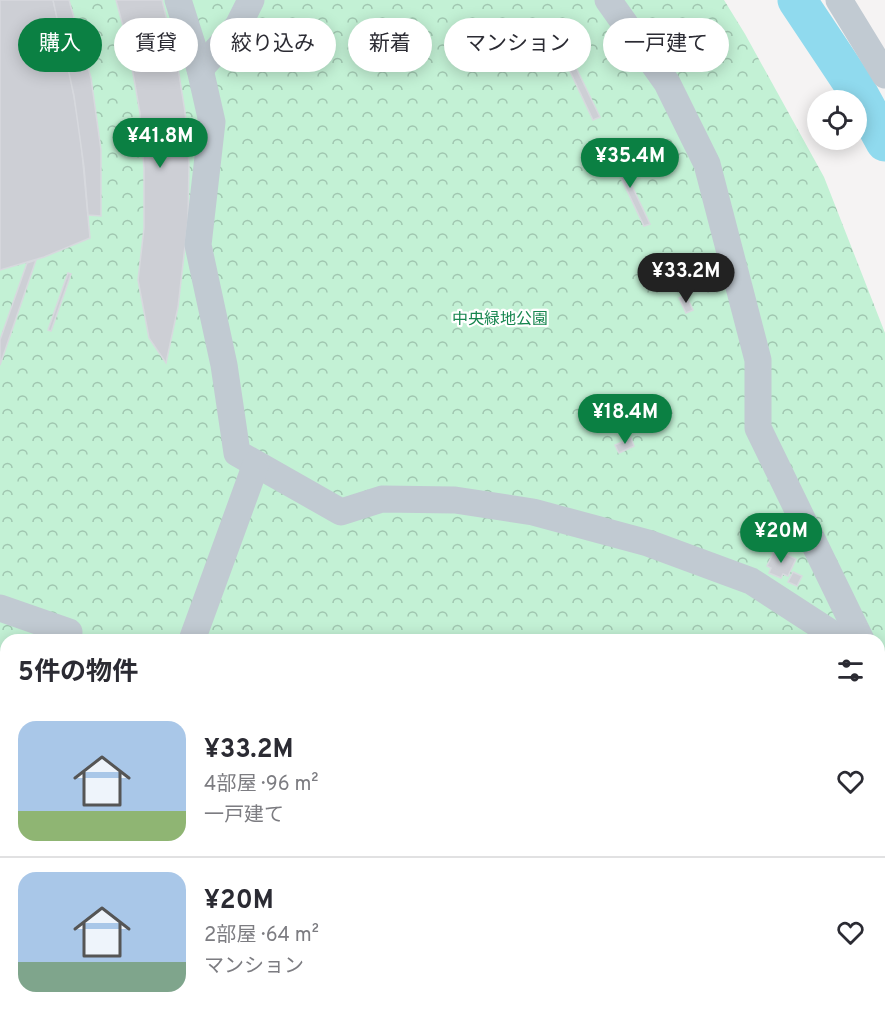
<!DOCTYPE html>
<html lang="ja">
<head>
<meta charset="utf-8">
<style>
	:root { --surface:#fff; --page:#f7f7f7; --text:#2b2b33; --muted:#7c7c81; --line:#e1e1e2; --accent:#0b8043 }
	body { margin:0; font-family:Overpass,"Noto Sans JP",sans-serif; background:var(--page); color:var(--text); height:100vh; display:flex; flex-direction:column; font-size:22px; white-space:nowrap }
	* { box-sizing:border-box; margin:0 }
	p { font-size:20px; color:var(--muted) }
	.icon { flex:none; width:33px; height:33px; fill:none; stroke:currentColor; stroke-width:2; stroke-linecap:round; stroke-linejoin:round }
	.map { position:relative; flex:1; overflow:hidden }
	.sheet { position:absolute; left:0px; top:634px; width:885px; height:386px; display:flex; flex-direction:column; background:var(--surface); border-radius:18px 18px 0 0; box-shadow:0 3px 15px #0003 }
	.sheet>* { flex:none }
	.hud { position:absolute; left:18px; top:18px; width:849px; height:54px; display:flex; gap:12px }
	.tools { position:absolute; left:807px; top:90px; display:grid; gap:12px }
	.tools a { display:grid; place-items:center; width:60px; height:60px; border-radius:50%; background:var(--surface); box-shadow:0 3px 15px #0003; font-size:30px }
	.price { position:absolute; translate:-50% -51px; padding:0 14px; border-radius:21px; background:var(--accent); color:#fff; font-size:20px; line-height:39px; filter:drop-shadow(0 2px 3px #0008) }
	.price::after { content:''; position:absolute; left:50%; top:36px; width:18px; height:14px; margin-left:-9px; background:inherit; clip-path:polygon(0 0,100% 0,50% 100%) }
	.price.on { background:#222; color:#fff }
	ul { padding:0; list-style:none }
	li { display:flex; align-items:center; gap:18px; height:150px; padding:0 18px }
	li+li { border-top:2px solid var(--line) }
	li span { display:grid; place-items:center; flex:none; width:168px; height:120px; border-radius:18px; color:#555 }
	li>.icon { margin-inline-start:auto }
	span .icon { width:72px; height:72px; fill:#fffc; stroke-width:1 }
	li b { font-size:26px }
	h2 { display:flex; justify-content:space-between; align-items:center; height:72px; padding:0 18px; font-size:26px }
	.pill { padding:0 21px; border-radius:27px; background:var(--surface); box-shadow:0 3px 15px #0003; font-size:21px; line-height:54px }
	.pill.on { background:var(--accent); color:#fff }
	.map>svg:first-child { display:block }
	.park { fill:url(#park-crowns); fill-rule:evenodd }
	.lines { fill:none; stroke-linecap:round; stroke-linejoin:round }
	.river { stroke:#90daee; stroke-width:39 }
	.building { fill:#cdcfd5; stroke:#d7d9de; stroke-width:1.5 }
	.minor { stroke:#c1cad2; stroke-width:27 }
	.labels { text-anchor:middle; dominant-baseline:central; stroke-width:4.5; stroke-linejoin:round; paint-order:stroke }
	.park-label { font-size:16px; fill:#17864f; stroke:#fff }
</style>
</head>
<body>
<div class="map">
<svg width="885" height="1019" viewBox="0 0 885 1019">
	<defs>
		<pattern id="park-crowns" width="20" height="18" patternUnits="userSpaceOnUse" patternTransform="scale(1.5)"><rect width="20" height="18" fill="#c3f1d5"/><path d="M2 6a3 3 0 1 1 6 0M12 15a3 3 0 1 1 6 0" fill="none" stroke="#a0c6b0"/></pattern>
	</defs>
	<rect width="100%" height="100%" fill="#f5f3f3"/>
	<path class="park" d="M0,0H724L745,34L824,177L885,333V1019H0ZM6,640H879V1014H6Z"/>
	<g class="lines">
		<polyline class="river" points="797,0 855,87 885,142"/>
	</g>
	<g class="building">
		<polygon points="0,0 53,0 68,62 80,131 90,238 44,257 0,270"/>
		<polygon points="53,0 69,0 91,78 101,150 101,216 88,215 84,167 74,96"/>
		<polygon points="116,0 162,0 177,62 185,112 189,164 188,220 178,307 166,363 149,338 138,280 144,228 144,169 140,113 131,62 155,56 151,35 127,41"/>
		<polygon points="565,45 600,117 593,120 559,48"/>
		<polygon points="616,152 650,224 644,226 610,155"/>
		<polygon points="36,260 0,365 0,340 27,263"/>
		<polygon points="68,273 71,274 51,331 48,330"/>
		<polygon points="686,295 693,310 686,313 679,298"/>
		<polygon points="631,438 634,446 619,453 615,445"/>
		<polygon points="775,549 796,559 788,576 783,574 781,578 769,573 771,568 767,566"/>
		<polygon points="793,572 802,576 797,586 788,582"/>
		<polygon points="461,1014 479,1014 494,1019 459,1019"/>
		<polygon points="479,1014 545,1014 544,1019 494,1019"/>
		<polygon points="743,1014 744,1019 707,1019 706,1015"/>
	</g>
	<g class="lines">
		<g class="minor">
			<polyline points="178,0 200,69 212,122 198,245 224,365 237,453 341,512 382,499 455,500 533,512 648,543 751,581 842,640"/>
			<polyline points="608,0 667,83 707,164 758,360 758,428 861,640"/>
			<polyline points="839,0 885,75"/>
			<polyline points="200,69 238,26 251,0"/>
			<polyline points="0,608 69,632 66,640"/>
			<polyline points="192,640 256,464"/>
			<polyline points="879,670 885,679"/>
			<polyline points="0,840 6,822"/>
			<polyline points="0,874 6,876"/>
			<polyline points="0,912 6,917"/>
			<polyline points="0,983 6,966"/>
			<polyline points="303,1014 317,1019"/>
			<polyline points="21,1019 23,1014"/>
		</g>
	</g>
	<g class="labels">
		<g class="park-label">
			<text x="500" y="320">中央緑地公園</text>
		</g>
	</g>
</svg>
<div class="tools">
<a><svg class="icon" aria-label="locate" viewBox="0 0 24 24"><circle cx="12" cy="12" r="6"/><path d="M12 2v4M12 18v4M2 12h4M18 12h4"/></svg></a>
</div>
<b class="price" style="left:160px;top:169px">¥41.8M</b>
<b class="price" style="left:630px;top:189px">¥35.4M</b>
<b class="price on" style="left:686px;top:304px">¥33.2M</b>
<b class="price" style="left:625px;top:445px">¥18.4M</b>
<b class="price" style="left:781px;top:564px">¥20M</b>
<div class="hud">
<a class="pill on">購入</a>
<a class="pill">賃貸</a>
<a class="pill">絞り込み</a>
<a class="pill">新着</a>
<a class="pill">マンション</a>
<a class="pill">一戸建て</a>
</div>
<section class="sheet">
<h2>5件の物件<svg class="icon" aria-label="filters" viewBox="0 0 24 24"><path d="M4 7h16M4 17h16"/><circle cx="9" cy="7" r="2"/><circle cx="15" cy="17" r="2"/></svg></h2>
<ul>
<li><span style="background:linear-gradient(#a9c7e8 75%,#8fb573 0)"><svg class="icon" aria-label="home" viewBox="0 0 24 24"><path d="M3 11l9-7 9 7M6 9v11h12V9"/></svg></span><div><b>¥33.2M</b><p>4部屋 · 96 m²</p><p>一戸建て</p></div><svg class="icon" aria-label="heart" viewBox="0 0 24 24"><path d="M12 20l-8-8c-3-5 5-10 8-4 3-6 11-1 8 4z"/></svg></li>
<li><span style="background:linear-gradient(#a9c7e8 75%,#7fa58c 0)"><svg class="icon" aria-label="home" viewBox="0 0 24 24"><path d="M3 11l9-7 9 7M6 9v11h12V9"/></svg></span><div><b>¥20M</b><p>2部屋 · 64 m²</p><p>マンション</p></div><svg class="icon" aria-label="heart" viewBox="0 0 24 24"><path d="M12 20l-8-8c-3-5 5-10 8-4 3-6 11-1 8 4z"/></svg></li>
</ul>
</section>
</div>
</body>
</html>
